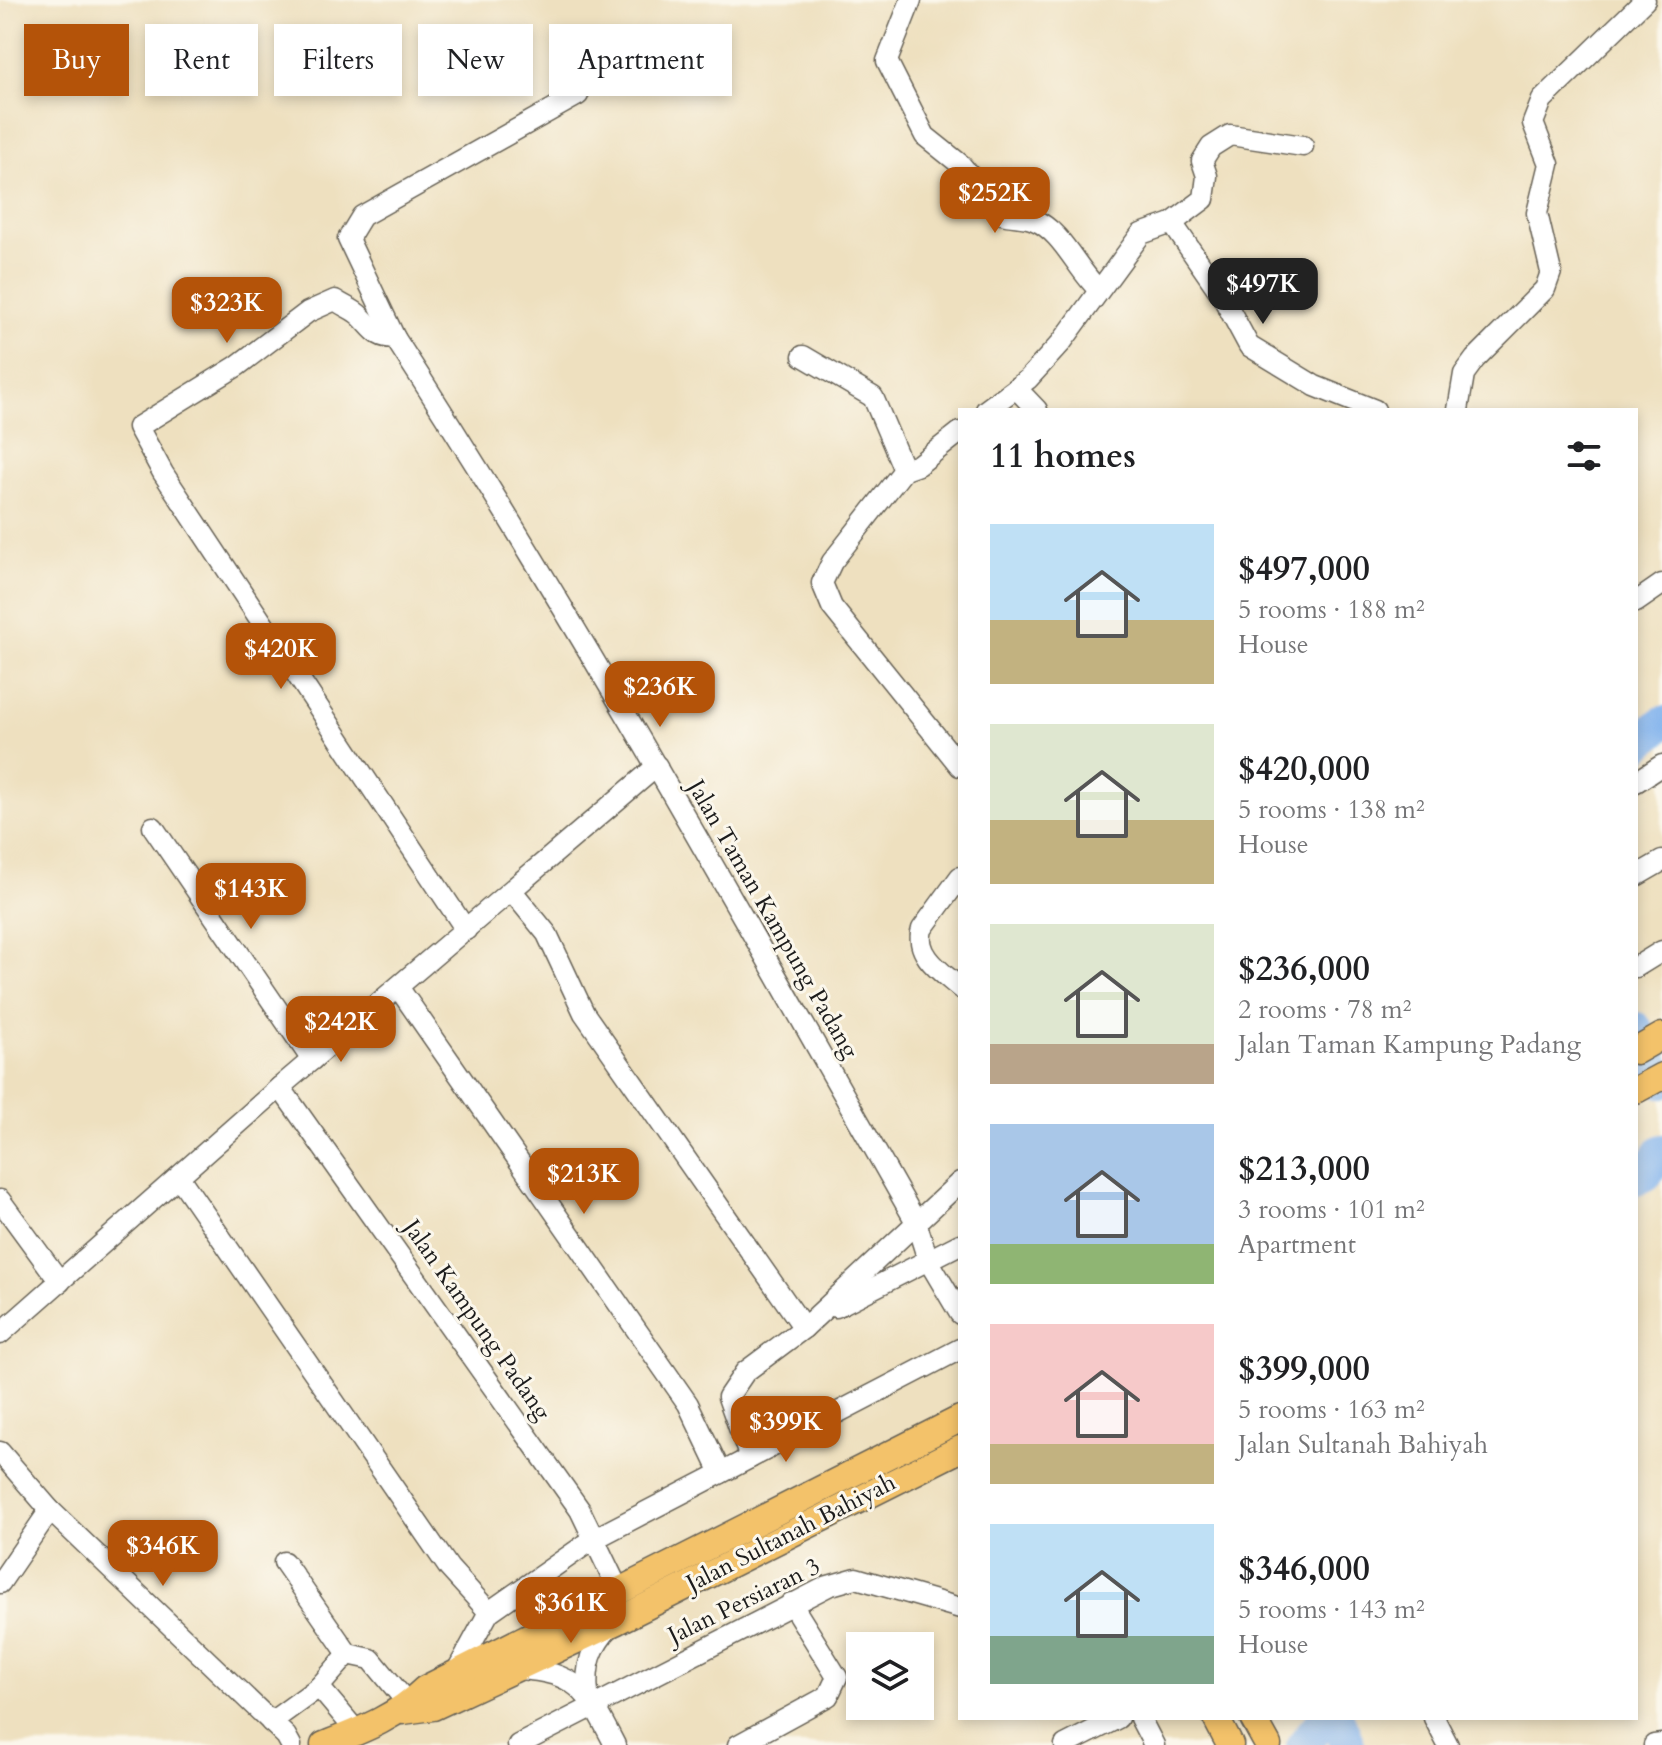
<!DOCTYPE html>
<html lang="en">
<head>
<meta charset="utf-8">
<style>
	:root { --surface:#fff; --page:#f2f2f2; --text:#202124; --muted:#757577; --accent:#b45309 }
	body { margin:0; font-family:Cardo,serif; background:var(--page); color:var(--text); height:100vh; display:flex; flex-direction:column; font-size:30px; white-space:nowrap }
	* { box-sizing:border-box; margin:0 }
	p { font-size:26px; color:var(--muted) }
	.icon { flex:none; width:44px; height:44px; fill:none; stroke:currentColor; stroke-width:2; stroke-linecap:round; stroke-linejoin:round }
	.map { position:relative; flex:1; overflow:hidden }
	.drawer { position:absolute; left:958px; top:408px; width:680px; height:1312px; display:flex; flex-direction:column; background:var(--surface); border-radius:0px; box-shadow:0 4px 12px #0003 }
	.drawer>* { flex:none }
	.banner { position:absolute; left:24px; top:24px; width:760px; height:72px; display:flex; gap:16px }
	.tools { position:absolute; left:846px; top:1632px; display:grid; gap:16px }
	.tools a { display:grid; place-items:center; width:88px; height:88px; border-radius:0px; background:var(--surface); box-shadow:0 4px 12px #0003; font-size:40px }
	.price { position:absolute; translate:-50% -68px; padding:0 18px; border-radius:16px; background:var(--accent); color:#fff; font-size:26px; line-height:52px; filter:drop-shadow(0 2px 4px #0008) }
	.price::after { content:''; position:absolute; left:50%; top:48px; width:24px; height:18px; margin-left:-12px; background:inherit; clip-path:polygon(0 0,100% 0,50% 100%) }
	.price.selected { background:#222; color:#fff }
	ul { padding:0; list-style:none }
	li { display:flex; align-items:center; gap:24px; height:200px; padding:0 32px }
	li span { display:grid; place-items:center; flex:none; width:224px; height:160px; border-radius:0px; color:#555 }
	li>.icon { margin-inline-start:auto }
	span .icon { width:96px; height:96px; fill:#fffc; stroke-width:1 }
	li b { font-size:34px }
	h2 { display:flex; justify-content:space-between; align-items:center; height:96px; padding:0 32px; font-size:34px }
	.pill { padding:0 28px; border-radius:0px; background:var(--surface); box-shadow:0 4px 12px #0003; font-size:28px; line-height:72px }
	.pill.selected { background:var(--accent); color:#fff }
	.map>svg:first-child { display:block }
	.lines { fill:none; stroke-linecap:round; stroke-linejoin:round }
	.river { stroke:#81b2ed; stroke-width:34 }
	.minor-casing { stroke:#666155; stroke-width:23 }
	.major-casing { stroke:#666155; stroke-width:29 }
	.minor { stroke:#fff; stroke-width:20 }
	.major { stroke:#f3c26a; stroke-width:26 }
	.labels { text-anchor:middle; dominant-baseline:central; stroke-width:6; stroke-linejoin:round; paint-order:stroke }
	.street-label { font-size:24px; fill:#1c1c1c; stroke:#fbf7ec }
</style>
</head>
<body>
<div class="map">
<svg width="1662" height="1745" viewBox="0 0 1662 1745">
	<rect width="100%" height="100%" fill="#fbf7ec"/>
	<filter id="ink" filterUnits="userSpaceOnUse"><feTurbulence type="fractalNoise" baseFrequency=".0125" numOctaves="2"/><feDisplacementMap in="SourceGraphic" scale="16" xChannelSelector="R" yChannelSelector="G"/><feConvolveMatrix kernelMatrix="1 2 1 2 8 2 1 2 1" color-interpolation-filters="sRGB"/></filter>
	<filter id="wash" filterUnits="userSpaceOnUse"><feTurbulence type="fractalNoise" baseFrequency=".006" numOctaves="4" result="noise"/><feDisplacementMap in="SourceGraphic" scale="32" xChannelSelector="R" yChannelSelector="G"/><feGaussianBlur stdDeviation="1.8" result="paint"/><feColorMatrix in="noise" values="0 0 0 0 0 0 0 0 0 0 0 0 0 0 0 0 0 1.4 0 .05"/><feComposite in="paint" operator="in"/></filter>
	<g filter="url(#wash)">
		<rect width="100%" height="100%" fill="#eee0bf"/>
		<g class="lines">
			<g class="river">
				<polyline points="1636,746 1662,723"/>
				<polyline points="1636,1029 1662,1081"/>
				<polyline points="1636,1179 1646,1174 1662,1151"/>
				<polyline points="1337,1718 1348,1745"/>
				<polyline points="1303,1745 1325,1718"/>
			</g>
		</g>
	</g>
	<g filter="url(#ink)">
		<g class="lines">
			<defs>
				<g id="minor">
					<path d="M911,0L887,61L925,136L960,164L1002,214C1013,217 1024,216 1034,220C1062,231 1077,270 1099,290"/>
					<polyline points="1172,223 1221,294 1249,346 1315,386 1375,410"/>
					<polyline points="395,338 348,239 362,216 578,95"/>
					<polyline points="803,356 873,397 904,470"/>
					<polyline points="1016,388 1037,410"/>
					<polyline points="986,410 1028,379 1061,343 1141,234 1172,223 1204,199 1207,176 1202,161 1211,147 1230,135 1303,146"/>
					<polyline points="1458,410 1464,374 1475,359 1545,289 1551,272 1537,213 1549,164 1533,123 1542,100 1645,0"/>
					<polyline points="960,432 918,465 904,470 832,562 822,583 832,607 960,766"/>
					<polyline points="1636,602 1662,584"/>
					<polyline points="1636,782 1662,765"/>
					<polyline points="153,827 312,1060"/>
					<polyline points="1636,876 1662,861"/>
					<path d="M960,877L922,929C914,955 943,973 960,988"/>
					<polyline points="512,891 547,934 584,1013 804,1328"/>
					<path d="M466,930L163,473L138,427L237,366L308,312L335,300C342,305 352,309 358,314C373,327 374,338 395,338C581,625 747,925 916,1222L928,1260L960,1314"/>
					<polyline points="1636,967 1662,951"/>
					<polyline points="398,987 688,1404 721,1473"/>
					<polyline points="280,1087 580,1510 619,1591"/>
					<polyline points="179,1177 449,1568 489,1612 592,1540 960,1349"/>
					<polyline points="0,1200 60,1282"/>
					<polyline points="836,1307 960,1244"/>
					<polyline points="0,1334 280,1087 657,766"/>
					<polyline points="0,1452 50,1510 286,1736 291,1745"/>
					<polyline points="750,1458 728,1397 745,1372 804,1328 960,1182"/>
					<polyline points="284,1562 348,1654 371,1659 409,1705"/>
					<polyline points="0,1583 50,1510"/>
					<path d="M517,1669C580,1672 588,1693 615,1745"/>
					<polyline points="455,1674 489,1612"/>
					<polyline points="319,1687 357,1732"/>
					<path d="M588,1694C585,1666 591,1646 611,1626"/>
					<polyline points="1140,1718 1154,1745"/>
					<polyline points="1434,1718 1448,1745"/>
					<polyline points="271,1722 319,1687 348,1654"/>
					<polyline points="518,1745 828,1586 856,1578 960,1608"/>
					<polyline points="738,1745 828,1696 837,1677 791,1603"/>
					<polyline points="1065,1745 1118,1718"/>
					<polyline points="1654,1745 1662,1744"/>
				</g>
				<g id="major">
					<polyline points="1636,1051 1662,1036"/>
					<polyline points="1636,1090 1662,1076"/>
					<polyline points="403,1711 433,1707 617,1621 960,1449"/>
					<polyline points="1216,1718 1230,1745"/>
					<polyline points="1253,1718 1268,1745"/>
					<path d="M324,1745C362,1730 395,1718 425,1689L960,1419"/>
				</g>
			</defs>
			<use href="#minor" class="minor-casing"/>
			<use href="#major" class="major-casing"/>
			<use href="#minor" class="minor"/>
			<use href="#major" class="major"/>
		</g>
	</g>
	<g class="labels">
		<g class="street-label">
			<text transform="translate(773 919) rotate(60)">Jalan Taman Kampung Padang</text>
			<text transform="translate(477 1320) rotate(55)">Jalan Kampung Padang</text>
			<text transform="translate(791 1533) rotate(-27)">Jalan Sultanah Bahiyah</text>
			<text transform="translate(744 1601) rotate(-26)">Jalan Persiaran 3</text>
		</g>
	</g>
</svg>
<div class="tools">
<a><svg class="icon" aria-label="layers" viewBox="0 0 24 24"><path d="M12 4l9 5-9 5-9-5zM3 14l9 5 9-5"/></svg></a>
</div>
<b class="price" style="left:995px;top:235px">$252K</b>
<b class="price selected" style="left:1263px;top:326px">$497K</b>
<b class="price" style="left:227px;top:345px">$323K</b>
<b class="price" style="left:281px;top:691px">$420K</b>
<b class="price" style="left:660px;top:729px">$236K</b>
<b class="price" style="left:251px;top:931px">$143K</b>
<b class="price" style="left:341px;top:1064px">$242K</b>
<b class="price" style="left:584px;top:1216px">$213K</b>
<b class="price" style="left:786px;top:1464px">$399K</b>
<b class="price" style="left:163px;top:1588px">$346K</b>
<b class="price" style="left:571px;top:1645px">$361K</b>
<div class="banner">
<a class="pill selected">Buy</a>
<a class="pill">Rent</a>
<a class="pill">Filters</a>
<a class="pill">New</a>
<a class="pill">Apartment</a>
</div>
<section class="drawer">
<h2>11 homes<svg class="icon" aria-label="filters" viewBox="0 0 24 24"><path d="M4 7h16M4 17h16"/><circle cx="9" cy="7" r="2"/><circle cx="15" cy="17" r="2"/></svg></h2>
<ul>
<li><span style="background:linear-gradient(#bfe0f5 60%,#c2b280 0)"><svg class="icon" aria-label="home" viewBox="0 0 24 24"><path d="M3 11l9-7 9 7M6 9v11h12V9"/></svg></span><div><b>$497,000</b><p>5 rooms · 188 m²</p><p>House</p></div></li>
<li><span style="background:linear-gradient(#dfe7d0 60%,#c2b280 0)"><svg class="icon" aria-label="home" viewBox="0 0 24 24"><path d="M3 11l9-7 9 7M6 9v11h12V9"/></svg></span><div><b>$420,000</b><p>5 rooms · 138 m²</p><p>House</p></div></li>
<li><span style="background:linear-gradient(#dfe7d0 75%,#b9a48a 0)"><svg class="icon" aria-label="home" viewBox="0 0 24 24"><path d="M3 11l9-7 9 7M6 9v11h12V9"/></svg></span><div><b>$236,000</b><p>2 rooms · 78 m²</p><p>Jalan Taman Kampung Padang</p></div></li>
<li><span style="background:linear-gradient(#a9c7e8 75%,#8fb573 0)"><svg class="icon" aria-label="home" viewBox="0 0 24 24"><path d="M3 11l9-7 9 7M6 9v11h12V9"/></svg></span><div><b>$213,000</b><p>3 rooms · 101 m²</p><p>Apartment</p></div></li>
<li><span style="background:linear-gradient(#f6c9c9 75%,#c2b280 0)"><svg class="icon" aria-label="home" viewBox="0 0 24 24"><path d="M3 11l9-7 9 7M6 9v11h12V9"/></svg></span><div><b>$399,000</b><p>5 rooms · 163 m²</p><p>Jalan Sultanah Bahiyah</p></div></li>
<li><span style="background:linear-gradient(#bfe0f5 70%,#7fa58c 0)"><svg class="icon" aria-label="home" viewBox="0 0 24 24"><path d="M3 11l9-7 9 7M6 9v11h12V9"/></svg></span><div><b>$346,000</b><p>5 rooms · 143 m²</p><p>House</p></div></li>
</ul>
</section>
</div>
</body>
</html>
